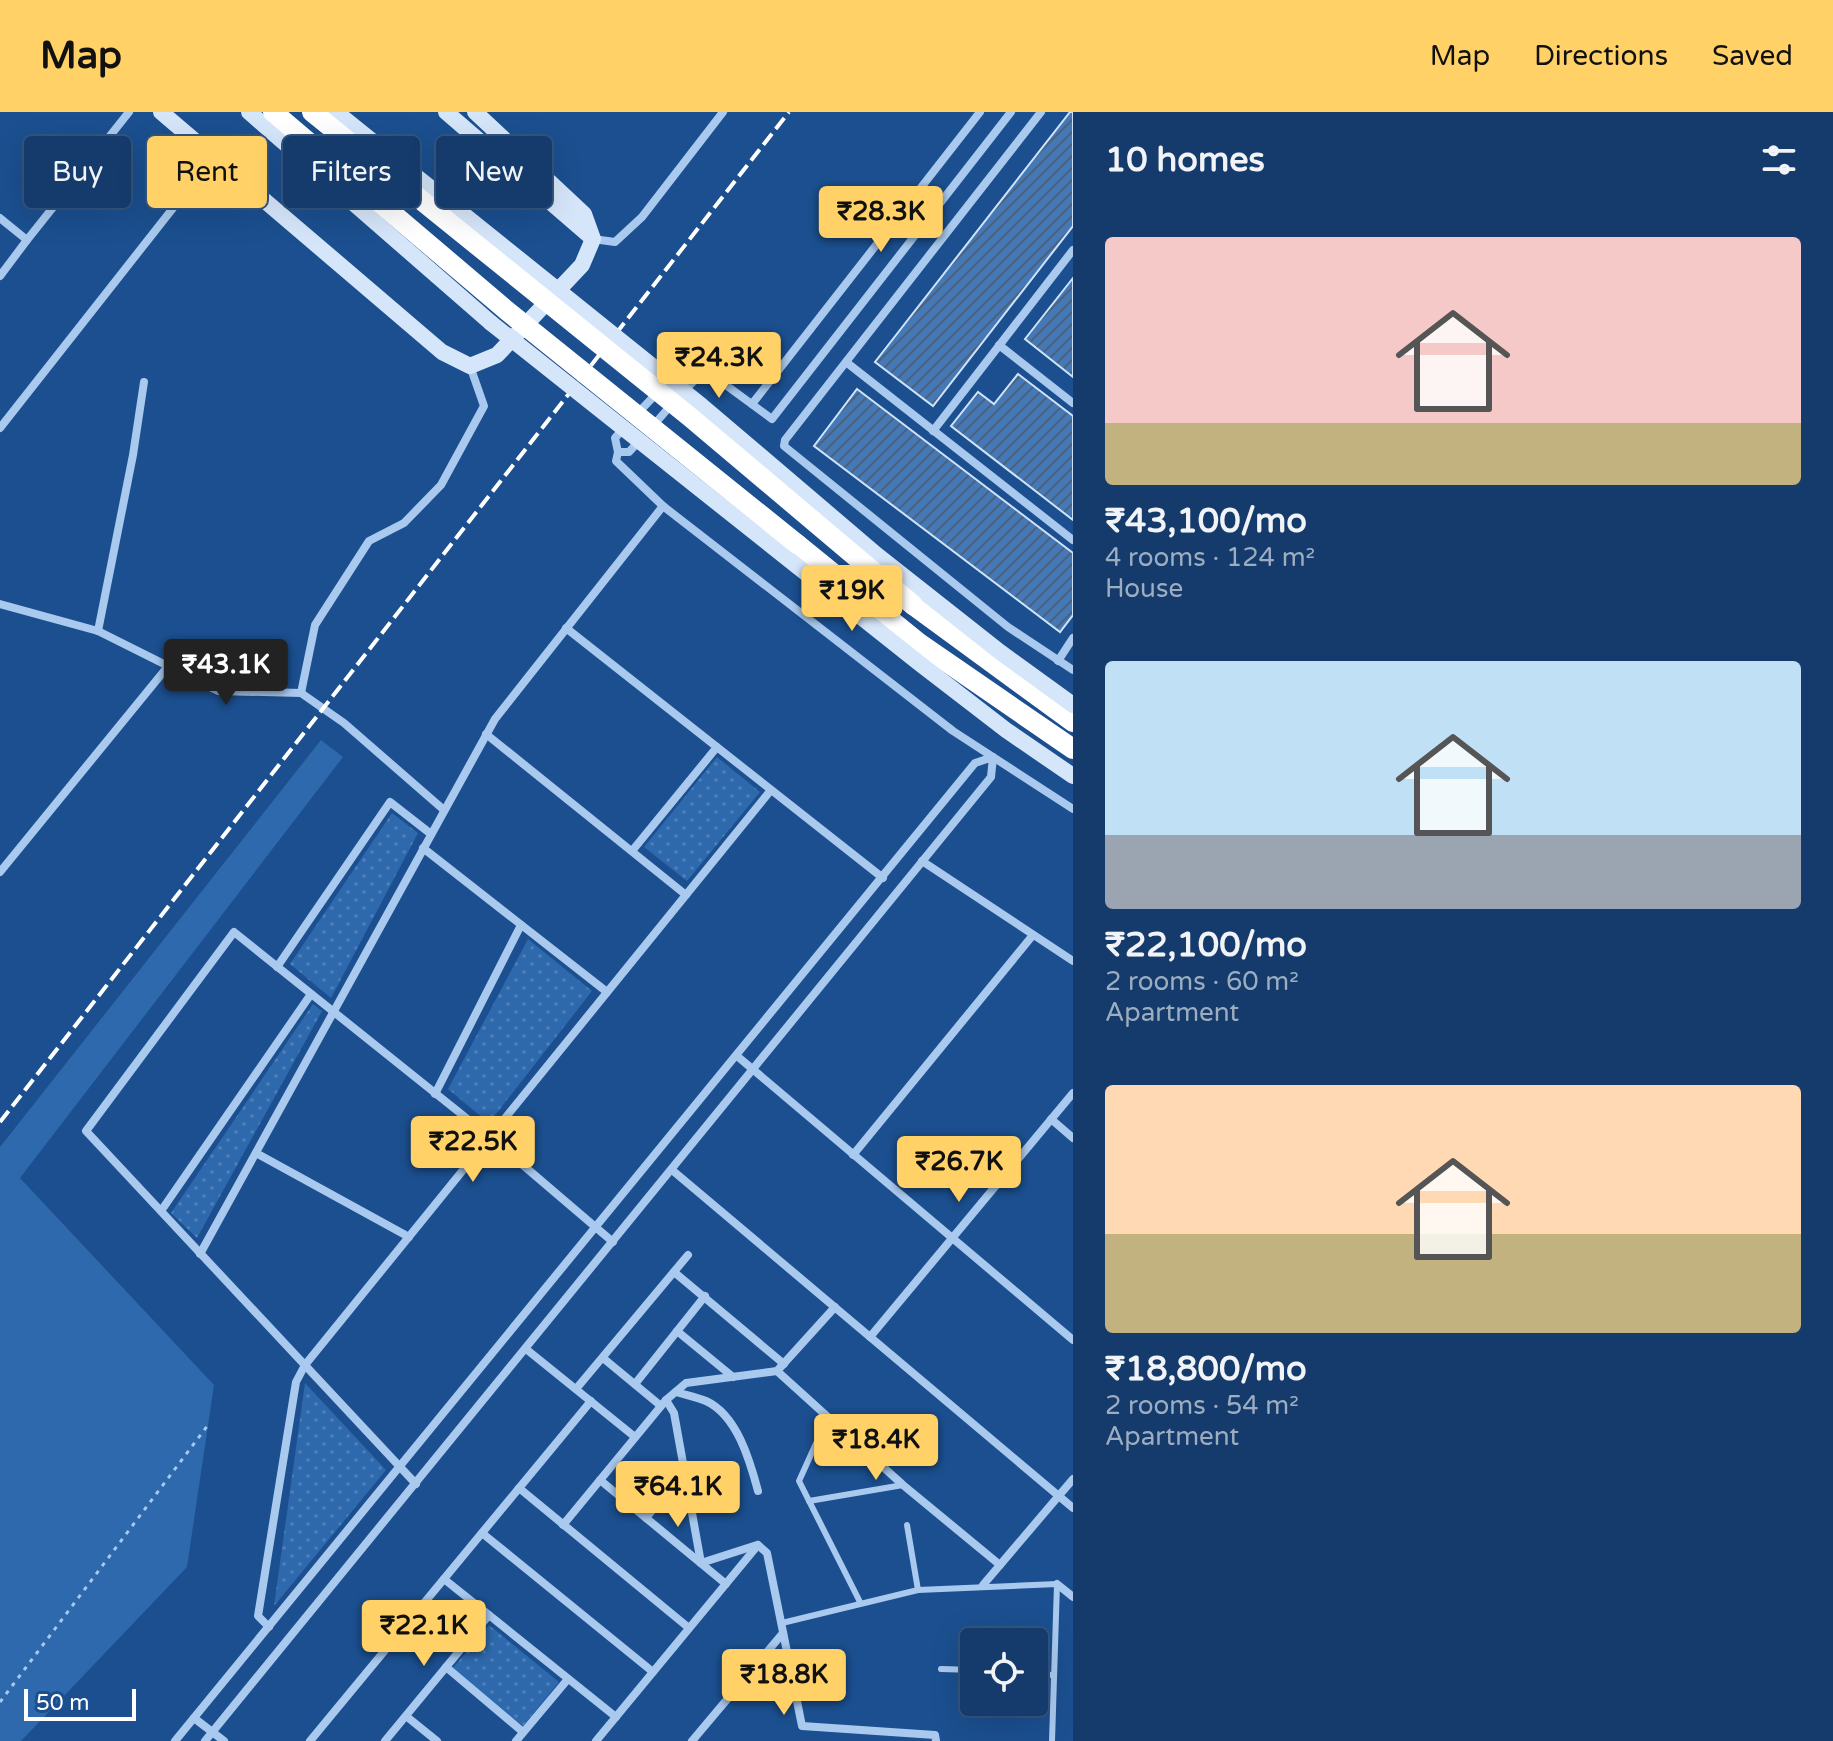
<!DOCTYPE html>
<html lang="en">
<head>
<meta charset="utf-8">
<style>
	:root { --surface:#143b6b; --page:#1d4271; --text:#f1f3f6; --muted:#9dadc1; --line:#33557e; --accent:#ffd166 }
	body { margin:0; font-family:"Varela Round",sans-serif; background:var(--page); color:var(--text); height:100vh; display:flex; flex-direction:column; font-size:30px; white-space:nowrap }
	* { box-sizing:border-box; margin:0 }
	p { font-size:26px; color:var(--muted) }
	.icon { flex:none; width:44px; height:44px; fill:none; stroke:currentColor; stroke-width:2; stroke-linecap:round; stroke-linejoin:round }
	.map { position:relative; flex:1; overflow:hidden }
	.sheet { display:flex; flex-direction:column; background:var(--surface); width:760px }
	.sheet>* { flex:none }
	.guide { position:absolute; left:24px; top:24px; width:760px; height:72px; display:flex; gap:16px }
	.fabs { position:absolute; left:960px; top:1516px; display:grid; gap:16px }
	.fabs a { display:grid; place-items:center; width:88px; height:88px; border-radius:8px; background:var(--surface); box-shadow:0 8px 32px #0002,0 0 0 2px var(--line); font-size:40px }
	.scale { position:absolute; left:24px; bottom:20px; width:112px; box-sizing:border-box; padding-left:8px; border:4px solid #fff; border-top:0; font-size:22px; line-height:28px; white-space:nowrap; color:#fff; -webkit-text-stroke:6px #1b4f8f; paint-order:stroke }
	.price { position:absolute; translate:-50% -68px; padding:0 18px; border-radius:8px; background:var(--accent); color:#111; font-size:26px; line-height:52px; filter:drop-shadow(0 2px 4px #0008) }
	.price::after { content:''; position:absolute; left:50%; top:48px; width:24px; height:18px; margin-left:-12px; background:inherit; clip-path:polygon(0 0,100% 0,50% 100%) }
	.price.active { background:#222; color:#fff }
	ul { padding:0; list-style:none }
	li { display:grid; align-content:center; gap:16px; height:424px; padding:0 32px }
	li span { display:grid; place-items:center; height:248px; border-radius:8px; color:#555 }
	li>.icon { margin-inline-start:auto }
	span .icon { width:144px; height:144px; fill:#fffc; stroke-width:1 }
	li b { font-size:34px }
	h2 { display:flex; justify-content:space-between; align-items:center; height:96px; padding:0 32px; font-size:34px }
	.tag { padding:0 28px; border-radius:8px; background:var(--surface); box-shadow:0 8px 32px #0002,0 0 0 2px var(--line); font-size:28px; line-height:72px }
	.tag.active { background:var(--accent); color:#111 }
	header { display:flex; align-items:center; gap:48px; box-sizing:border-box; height:112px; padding:0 40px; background:var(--accent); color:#111 }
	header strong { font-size:38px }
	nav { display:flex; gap:44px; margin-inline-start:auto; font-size:28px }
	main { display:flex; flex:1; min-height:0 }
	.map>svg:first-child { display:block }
	.green { fill:#2e69ad }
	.park { fill:url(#park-dots) }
	.building { fill:url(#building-hatch); stroke:#cfe3fa; stroke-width:2 }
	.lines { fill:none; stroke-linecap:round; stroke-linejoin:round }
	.path { stroke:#a9c9ee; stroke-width:3; stroke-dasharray:4 6; stroke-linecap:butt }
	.lane { stroke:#a9c9ee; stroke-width:6 }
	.street { stroke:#a9c9ee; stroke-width:8 }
	.secondary { stroke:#d6e6fa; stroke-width:16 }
	.highway { stroke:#fff; stroke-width:20 }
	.rail { stroke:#fff; stroke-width:4; stroke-dasharray:14 6; stroke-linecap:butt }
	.secondary-bridge { stroke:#d6e6fa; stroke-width:16 }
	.highway-bridge { stroke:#fff; stroke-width:20 }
</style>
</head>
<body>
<header>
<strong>Map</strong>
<nav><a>Map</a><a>Directions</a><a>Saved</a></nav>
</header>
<main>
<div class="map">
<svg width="1073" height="1629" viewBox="0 0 1073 1629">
	<defs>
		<pattern id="park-dots" width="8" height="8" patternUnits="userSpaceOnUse" patternTransform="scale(2)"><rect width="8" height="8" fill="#2e69ad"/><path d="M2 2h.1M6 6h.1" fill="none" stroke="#4d80b9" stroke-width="1.8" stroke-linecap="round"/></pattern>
		<pattern id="building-hatch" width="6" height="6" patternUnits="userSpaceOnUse" patternTransform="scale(2)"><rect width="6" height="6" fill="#4478b7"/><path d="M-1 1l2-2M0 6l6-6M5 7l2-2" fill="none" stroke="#486282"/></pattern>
	</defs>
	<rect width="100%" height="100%" fill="#1b4f8f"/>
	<polygon class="green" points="321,628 343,645 20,1066 214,1273 187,1455 21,1629 0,1629 0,1035"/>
	<g class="park">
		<polygon points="717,645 760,680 687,769 644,735"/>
		<polygon points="392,701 418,721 331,886 290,852"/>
		<polygon points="528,827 592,879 489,1011 448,977"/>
		<polygon points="313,892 322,899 197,1126 171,1101"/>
		<polygon points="305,1271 386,1358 274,1494"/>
		<polygon points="489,1513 559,1570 523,1614 453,1556"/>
	</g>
	<g class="building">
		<polygon points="1070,0 1073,0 1073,114 933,294 875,250"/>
		<polygon points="1073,166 1073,265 1025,227"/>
		<polygon points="1018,262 1073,304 1073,408 951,314 978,280 994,292"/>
		<polygon points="857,277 1073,441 1073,503 1060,520 814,334"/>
	</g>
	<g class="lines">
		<polyline class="path" points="0,1590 208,1313"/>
		<g class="lane">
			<polyline points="828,1305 799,1369 860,1490"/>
			<polyline points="809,1389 903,1373"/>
			<polyline points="907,1413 918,1478"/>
			<polyline points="782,1511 918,1478 1057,1472 1052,1629"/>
			<polyline points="941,1557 974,1558"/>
			<polyline points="1034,1562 1053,1563"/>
		</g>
		<g class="street">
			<polyline points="1041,0 785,328 784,334 1008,515 1073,558"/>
			<polyline points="0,106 27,128 129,0"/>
			<polyline points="593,127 615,130 642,105 723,0"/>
			<polyline points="0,164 27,128"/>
			<polyline points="999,233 1073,291"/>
			<polyline points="846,250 1073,428"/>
			<polyline points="669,268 683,254 704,257 772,307 1011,0"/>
			<polyline points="684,279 696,267 694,255"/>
			<polyline points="752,292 980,0"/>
			<polyline points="636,303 657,281"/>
			<polyline points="652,315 672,292"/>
			<polyline points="0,316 214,44"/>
			<polyline points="624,316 615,326 618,340 616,349 663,394 953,619 1073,697"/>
			<polyline points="933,319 1073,138"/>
			<polyline points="618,340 629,340 640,328"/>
			<polyline points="0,492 98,519 218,579 301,581 344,611 444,698"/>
			<polyline points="566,516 883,766"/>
			<polyline points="98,519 133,343 144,270"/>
			<polyline points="1058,549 1073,526"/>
			<polyline points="301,581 315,513 369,429 404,411 441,373 484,294 470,254"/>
			<polyline points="486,622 686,783"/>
			<polyline points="423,736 607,880"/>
			<polyline points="632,739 717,635"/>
			<polyline points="922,749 1073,849"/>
			<polyline points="0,760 169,553"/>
			<polyline points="277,855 390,690 431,722"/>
			<polyline points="737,944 1073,1228"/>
			<polyline points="435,982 521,813"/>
			<polyline points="1051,1007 1073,1026"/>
			<polyline points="256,1041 409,1125"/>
			<polyline points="853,1043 1033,823"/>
			<polyline points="672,1058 1073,1396"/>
			<polyline points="161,1099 311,882"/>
			<polyline points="200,1142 495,607 663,394"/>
			<polyline points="674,1160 784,1252"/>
			<polyline points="677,1219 733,1265"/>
			<polyline points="870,1225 1073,981"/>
			<polyline points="526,1237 635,1325"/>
			<polyline points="603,1246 661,1294"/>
			<polyline points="777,1259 903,1373 1000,1453"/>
			<polyline points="635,1272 705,1184"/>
			<polyline points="576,1277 688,1143"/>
			<path d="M676,1280C686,1283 697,1285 706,1289C737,1303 750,1349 758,1379"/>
			<polyline points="666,1288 674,1301 701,1451 757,1433"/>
			<polyline points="600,1368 726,1472"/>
			<polyline points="416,1372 86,1019 234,820 490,1025 613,1130"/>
			<polyline points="519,1376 689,1516"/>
			<polyline points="646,1406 684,1358"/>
			<polyline points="563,1413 666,1288 686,1271 777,1259 835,1195"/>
			<polyline points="482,1421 653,1560"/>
			<polyline points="758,1433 767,1441 802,1614 935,1623 936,1629"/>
			<polyline points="444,1467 616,1605"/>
			<polyline points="1057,1472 1073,1485"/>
			<polyline points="983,1473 1073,1367"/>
			<polyline points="269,1515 258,1504 296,1270 305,1253 771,678"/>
			<polyline points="446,1555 523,1620"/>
			<polyline points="406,1604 437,1629"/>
			<polyline points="194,1606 224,1629"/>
			<polyline points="175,1629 975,651 993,645 991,665 205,1629"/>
			<polyline points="310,1629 591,1289"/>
			<polyline points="385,1629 489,1503"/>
			<polyline points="516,1629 568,1567"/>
			<polyline points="596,1629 758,1433"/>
			<polyline points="692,1629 783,1521"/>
		</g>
		<g class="secondary">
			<polyline points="161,0 442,240 470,254 497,243 582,153 593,127 584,102 475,0"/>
			<polyline points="249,0 491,211"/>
			<polyline points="446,0 592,126"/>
		</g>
		<g class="highway">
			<polyline points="797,432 919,531 1073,637"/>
			<polyline points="913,493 1073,610"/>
		</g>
		<polyline class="rail" points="0,1010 789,0"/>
		<g class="secondary-bridge">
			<polyline points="336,0 702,294 877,443 1000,540 1073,593"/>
			<polyline points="491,211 919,551 1006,618 1073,664"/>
		</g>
		<g class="highway-bridge">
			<polyline points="273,0 506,198 797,432"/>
			<polyline points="312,0 690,305 913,493"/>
		</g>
	</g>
</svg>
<div class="fabs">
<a><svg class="icon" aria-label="locate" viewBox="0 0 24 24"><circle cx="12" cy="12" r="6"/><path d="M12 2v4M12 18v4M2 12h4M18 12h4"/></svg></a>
</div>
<div class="scale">50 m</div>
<b class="price" style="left:881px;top:142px">₹28.3K</b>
<b class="price" style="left:719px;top:288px">₹24.3K</b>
<b class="price" style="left:852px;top:521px">₹19K</b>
<b class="price active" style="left:226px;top:595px">₹43.1K</b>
<b class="price" style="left:473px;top:1072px">₹22.5K</b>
<b class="price" style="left:959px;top:1092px">₹26.7K</b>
<b class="price" style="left:876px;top:1370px">₹18.4K</b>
<b class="price" style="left:678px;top:1417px">₹64.1K</b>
<b class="price" style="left:424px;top:1556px">₹22.1K</b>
<b class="price" style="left:784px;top:1605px">₹18.8K</b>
<div class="guide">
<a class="tag">Buy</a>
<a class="tag active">Rent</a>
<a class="tag">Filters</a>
<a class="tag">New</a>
</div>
</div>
<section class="sheet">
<h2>10 homes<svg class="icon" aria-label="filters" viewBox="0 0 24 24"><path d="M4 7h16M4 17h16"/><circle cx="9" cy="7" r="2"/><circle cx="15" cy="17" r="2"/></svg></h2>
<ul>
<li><span style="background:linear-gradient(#f6c9c9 75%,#c2b280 0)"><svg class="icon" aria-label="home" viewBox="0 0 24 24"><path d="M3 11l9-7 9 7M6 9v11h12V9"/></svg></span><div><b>₹43,100/mo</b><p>4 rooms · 124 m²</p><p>House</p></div></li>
<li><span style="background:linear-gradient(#bfe0f5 70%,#9aa5b1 0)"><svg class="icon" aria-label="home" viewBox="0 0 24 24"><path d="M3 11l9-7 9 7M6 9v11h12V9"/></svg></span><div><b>₹22,100/mo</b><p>2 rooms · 60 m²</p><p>Apartment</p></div></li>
<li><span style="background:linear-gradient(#ffd9b3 60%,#c2b280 0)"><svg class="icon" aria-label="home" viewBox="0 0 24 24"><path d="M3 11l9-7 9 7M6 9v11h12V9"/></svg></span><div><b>₹18,800/mo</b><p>2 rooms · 54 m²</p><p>Apartment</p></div></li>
</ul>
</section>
</main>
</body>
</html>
